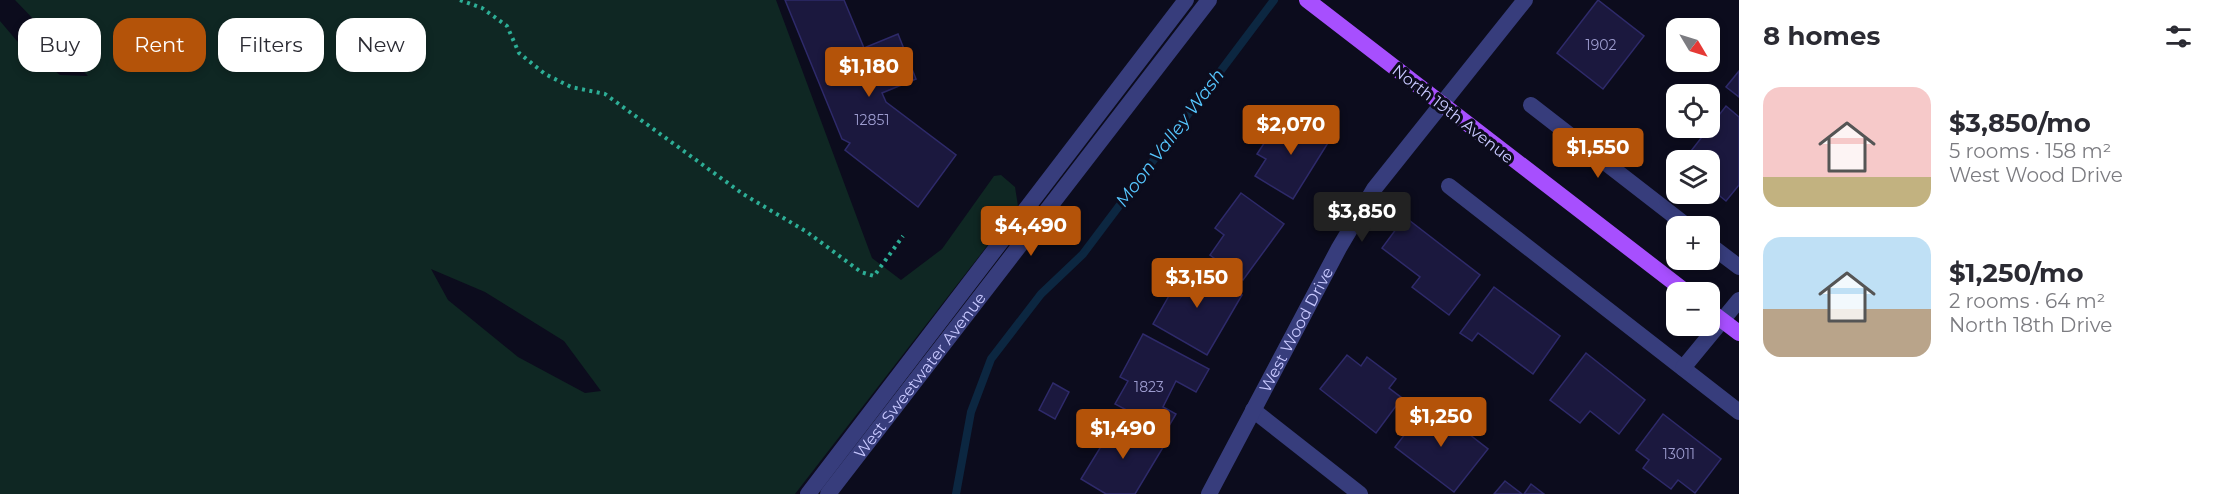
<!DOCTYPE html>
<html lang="en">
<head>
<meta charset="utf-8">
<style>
	:root { --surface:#fff; --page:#f2f2f3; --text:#2b2b33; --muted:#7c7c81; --accent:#b45309 }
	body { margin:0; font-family:Montserrat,sans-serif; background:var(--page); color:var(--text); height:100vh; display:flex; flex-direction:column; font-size:22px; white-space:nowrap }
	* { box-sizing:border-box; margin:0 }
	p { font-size:20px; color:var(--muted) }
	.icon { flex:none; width:33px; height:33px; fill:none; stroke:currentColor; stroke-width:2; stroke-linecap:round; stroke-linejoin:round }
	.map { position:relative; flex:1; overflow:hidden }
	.side { display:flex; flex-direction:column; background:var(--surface); width:480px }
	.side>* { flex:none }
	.banner { position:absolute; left:18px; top:18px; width:570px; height:54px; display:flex; gap:12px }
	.needle { width:39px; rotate:128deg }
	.controls { position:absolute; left:1666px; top:18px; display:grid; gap:12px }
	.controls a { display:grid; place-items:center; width:54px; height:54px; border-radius:12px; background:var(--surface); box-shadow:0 3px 9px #0003; font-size:30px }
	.price { position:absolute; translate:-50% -51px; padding:0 14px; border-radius:6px; background:var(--accent); color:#fff; font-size:20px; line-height:39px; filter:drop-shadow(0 2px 3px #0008) }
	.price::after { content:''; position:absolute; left:50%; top:36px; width:18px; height:14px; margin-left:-9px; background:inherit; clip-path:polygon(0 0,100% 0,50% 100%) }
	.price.active { background:#222; color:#fff }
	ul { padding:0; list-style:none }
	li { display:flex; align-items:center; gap:18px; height:150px; padding:0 24px }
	li span { display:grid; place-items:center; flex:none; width:168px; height:120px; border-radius:18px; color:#555 }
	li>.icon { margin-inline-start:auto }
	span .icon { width:72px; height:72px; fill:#fffc; stroke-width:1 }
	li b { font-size:26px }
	h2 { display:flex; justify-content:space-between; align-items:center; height:72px; padding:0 24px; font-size:26px }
	.chip { padding:0 21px; border-radius:18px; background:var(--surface); box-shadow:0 3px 9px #0003; font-size:21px; line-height:54px }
	.chip.active { background:var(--accent); color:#fff }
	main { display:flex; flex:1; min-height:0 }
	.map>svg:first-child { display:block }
	.green { fill:#0f2723; fill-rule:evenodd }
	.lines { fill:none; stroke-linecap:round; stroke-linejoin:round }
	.stream { stroke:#0c2741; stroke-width:8 }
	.building { fill:#1b183e; stroke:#2e2a6a; stroke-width:1.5 }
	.path { stroke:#2dae96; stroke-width:4; stroke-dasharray:3 4.5; stroke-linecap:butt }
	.minor { stroke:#373d7c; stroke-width:16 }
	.primary { stroke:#a74ffe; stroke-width:16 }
	.labels { text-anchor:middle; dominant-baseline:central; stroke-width:6; stroke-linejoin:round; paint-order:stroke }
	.number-label { font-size:14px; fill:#9d9ccf }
	.street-label { font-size:16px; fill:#c8c8ff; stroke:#0c0c1d }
	.water-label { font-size:18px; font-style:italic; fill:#56c6fe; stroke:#0c0c1d }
</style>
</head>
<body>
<main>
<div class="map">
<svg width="1739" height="494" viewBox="0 0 1739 494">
	<rect width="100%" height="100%" fill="#0c0c1d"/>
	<path class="green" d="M15,0H776L872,258L901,280L942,249L994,176L1001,175L1015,187L1018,206L795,494H0V21L17,41L60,75L88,76ZM431,269L485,292L564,341L601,391L585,393L518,357L448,300Z"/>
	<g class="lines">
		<polyline class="stream" points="956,494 971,412 991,359 1041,294 1083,254 1274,0"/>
	</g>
	<g class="building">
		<polygon points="785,0 844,0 864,48 898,34 916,79 882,93 886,102 956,155 918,207 845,150 850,143 842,139"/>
		<polygon points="1598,0 1644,36 1603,89 1557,53"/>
		<polygon points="1739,71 1739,97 1726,87"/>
		<polygon points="1726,106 1739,117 1739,185 1726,201 1710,188 1710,160 1684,160"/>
		<polygon points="1293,114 1331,138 1293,199 1255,176 1266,159 1257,154 1274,128 1282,133"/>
		<polygon points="1677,169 1677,189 1667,182"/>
		<polygon points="1241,193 1284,224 1243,280 1210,255 1224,235 1215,228"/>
		<polygon points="1405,217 1480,275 1449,315 1412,287 1420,277 1382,248"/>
		<polygon points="1187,264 1242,295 1207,355 1153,324"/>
		<polygon points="1494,287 1560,336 1533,374 1478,333 1472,341 1460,333"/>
		<polygon points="1143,334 1209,369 1196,392 1176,381 1163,407 1176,414 1166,431 1115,404 1128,381 1120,377"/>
		<polygon points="1586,353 1645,400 1619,434 1590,411 1580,423 1550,400"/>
		<polygon points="1347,355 1361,366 1367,357 1396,379 1389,388 1402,398 1376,433 1320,389"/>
		<polygon points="1053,383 1069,392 1055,419 1039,410"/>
		<polygon points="1429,403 1488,449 1454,492 1395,447"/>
		<polygon points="1663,414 1721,459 1695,493 1678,480 1671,489 1643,468 1649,460 1636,450"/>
		<polygon points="1119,417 1165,444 1135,494 1106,494 1081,479"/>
		<polygon points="1505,481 1522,494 1494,494"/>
		<polygon points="1531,484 1544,494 1524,494"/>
	</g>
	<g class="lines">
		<polyline class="path" points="460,0 482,8 507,26 519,53 545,74 571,87 605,94 743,194 807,232 861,272 874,276 903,236"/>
		<g class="minor">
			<polyline points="1531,105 1687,226"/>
			<polyline points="1449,186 1739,412"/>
			<polyline points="1710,245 1739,267"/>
			<polyline points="1683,368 1739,300"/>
			<polyline points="1253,410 1360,494"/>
			<polyline points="808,494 1186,0"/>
			<path id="s1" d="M828,494L1209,0"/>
			<path id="s2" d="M1209,494L1339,248L1374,189L1525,0"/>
		</g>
		<g class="primary">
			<polyline points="1307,0 1686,292"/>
			<polyline points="1710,311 1739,333"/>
		</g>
	</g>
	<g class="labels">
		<g class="number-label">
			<text x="1601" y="45">1902</text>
			<text x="872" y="120">12851</text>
			<text x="1149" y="387">1823</text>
			<text x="1679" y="454">13011</text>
		</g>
		<g class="street-label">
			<text transform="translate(1453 114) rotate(38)">North 19th Avenue</text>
			<text stroke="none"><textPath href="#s2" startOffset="186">West Wood Drive</textPath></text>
			<text stroke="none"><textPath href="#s1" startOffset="150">West Sweetwater Avenue</textPath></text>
		</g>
		<g class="water-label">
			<text transform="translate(1170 138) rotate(-53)">Moon Valley Wash</text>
		</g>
	</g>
</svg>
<div class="controls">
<a><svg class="needle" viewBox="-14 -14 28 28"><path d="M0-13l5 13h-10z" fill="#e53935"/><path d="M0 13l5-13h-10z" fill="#7c7c81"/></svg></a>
<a><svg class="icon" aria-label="locate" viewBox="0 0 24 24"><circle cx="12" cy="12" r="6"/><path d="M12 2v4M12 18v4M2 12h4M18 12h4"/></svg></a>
<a><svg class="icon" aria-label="layers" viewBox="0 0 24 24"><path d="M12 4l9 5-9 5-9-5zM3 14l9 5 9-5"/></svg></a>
<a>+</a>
<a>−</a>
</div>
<b class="price" style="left:869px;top:98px">$1,180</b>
<b class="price" style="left:1291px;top:156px">$2,070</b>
<b class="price" style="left:1598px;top:179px">$1,550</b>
<b class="price active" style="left:1362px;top:243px">$3,850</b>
<b class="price" style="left:1031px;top:257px">$4,490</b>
<b class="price" style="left:1197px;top:309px">$3,150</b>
<b class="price" style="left:1441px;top:448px">$1,250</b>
<b class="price" style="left:1123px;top:460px">$1,490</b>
<div class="banner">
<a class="chip">Buy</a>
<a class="chip active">Rent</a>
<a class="chip">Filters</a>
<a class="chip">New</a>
</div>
</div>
<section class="side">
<h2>8 homes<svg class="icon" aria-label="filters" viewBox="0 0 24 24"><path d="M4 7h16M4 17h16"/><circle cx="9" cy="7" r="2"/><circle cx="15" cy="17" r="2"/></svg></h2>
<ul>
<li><span style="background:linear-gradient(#f6c9c9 75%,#c2b280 0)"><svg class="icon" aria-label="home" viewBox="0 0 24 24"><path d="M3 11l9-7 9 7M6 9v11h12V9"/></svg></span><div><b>$3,850/mo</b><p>5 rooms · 158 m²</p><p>West Wood Drive</p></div></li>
<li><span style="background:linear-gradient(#bfe0f5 60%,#b9a48a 0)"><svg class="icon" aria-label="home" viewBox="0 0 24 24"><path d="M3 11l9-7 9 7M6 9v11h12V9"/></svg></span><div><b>$1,250/mo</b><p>2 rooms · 64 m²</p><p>North 18th Drive</p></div></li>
</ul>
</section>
</main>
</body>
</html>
